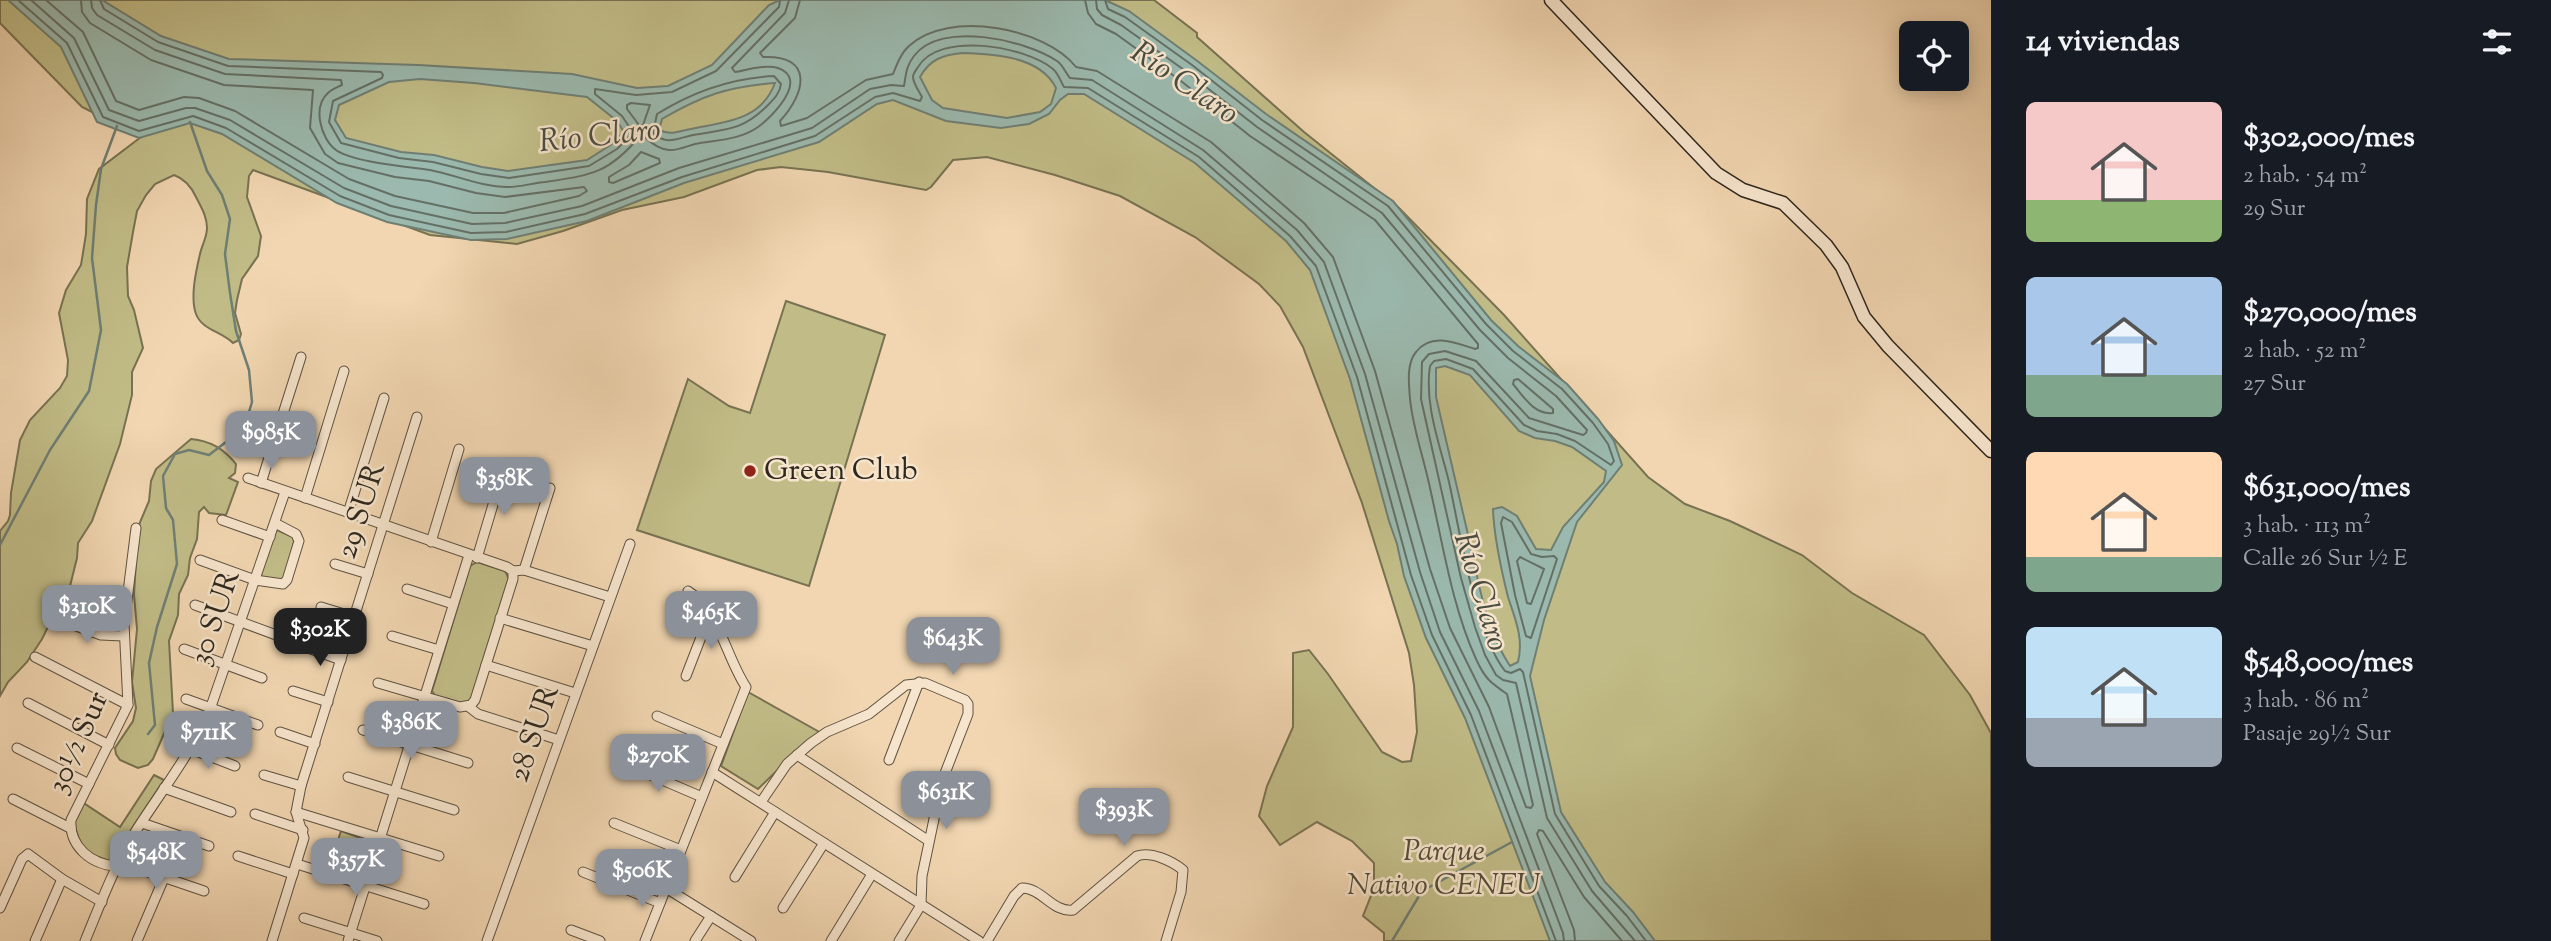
<!DOCTYPE html>
<html lang="es">
<head>
<meta charset="utf-8">
<style>
	:root { --surface:#171b24; --page:#20242c; --text:#f1f3f6; --muted:#9ea1a6; --accent:#8c9099 }
	body { margin:0; font-family:"Sorts Mill Goudy",serif; background:var(--page); color:var(--text); height:100vh; display:flex; flex-direction:column; font-size:26px; white-space:nowrap }
	* { box-sizing:border-box; margin:0 }
	p { font-size:23px; color:var(--muted) }
	.icon { flex:none; width:38px; height:38px; fill:none; stroke:currentColor; stroke-width:2; stroke-linecap:round; stroke-linejoin:round }
	.map { position:relative; flex:1; overflow:hidden }
	.panel { display:flex; flex-direction:column; background:var(--surface); width:560px }
	.panel>* { flex:none }
	.buttons { position:absolute; left:1899px; top:21px; display:grid; gap:14px }
	.buttons a { display:grid; place-items:center; width:70px; height:70px; border-radius:10px; background:var(--surface); box-shadow:0 4px 18px #0003; font-size:35px }
	.price { position:absolute; translate:-50% -60px; padding:0 16px; border-radius:14px; background:var(--accent); color:#fff; font-size:23px; line-height:46px; filter:drop-shadow(0 2px 4px #0008) }
	.price::after { content:''; position:absolute; left:50%; top:42px; width:21px; height:16px; margin-left:-10px; background:inherit; clip-path:polygon(0 0,100% 0,50% 100%) }
	.price.active { background:#222; color:#fff }
	ul { padding:0; list-style:none }
	li { display:flex; align-items:center; gap:21px; height:175px; padding:0 35px }
	li span { display:grid; place-items:center; flex:none; width:196px; height:140px; border-radius:10px; color:#555 }
	li>.icon { margin-inline-start:auto }
	span .icon { width:84px; height:84px; fill:#fffc; stroke-width:1 }
	li b { font-size:30px }
	h2 { display:flex; justify-content:space-between; align-items:center; height:84px; padding:0 35px; font-size:30px }
	main { display:flex; flex:1; min-height:0 }
	.map>svg:first-child { display:block }
	.green { fill:#c1bc87; stroke:#787252; stroke-width:2 }
	.water { fill:#9bb9ae; stroke:#6f7f74; stroke-width:2; fill-rule:evenodd }
	.lines { fill:none; stroke-linecap:round; stroke-linejoin:round }
	.shore { stroke:#647066; stroke-width:2 }
	.stream { stroke:#6f7f74; stroke-width:2.5 }
	.street-casing { stroke:#5f5342; stroke-width:11 }
	.secondary-casing { stroke:#2e271d; stroke-width:15 }
	.street { stroke:#f6e4cc; stroke-width:9 }
	.secondary { stroke:#f6e4cc; stroke-width:12 }
	.poi-dot { fill:#8f2418; stroke:#f6e4cc; stroke-width:2.5 }
	.labels { text-anchor:middle; dominant-baseline:central; stroke-width:5; stroke-linejoin:round; paint-order:stroke }
	.poi-label { font-size:30px; fill:#2e271d; stroke:#f6e4cc; text-anchor:start }
	.street-label { font-size:30px; fill:#2e271d; stroke:#f6e4cc }
	.park-label { font-size:30px; font-style:italic; fill:#534c38; stroke:#f6e4cc }
	.water-label { font-size:32px; font-style:italic; fill:#494c41; stroke:#f6e4cc }
</style>
</head>
<body>
<main>
<div class="map">
<svg width="1991" height="941" viewBox="0 0 1991 941">
	<rect width="100%" height="100%" fill="#f1d6b1"/>
	<filter id="stains"><feTurbulence type="fractalNoise" baseFrequency=".00286" numOctaves="4"/><feColorMatrix values="0 0 0 0 .2 0 0 0 0 .09 0 0 0 0 .02 0 0 0 .5 -.17"/></filter>
	<radialGradient id="worn" r=".72"><stop offset=".6" stop-color="#630" stop-opacity="0"/><stop offset="1" stop-color="#630" stop-opacity=".3"/></radialGradient>
	<g class="green">
		<path d="M0,0H1154L1197,33V37L1304,132L1399,208L1504,315L1648,477L1685,504L1730,521L1802,555L1852,593L1924,635L1970,695L1991,733V941H1384V933L1363,916L1374,888V863L1352,841L1317,822L1280,845L1259,816L1267,786L1293,727V653L1309,650L1328,674L1382,752L1402,762L1411,761L1417,732L1414,685L1409,653L1362,503L1303,347L1280,306L1259,284L1195,237L1120,196L1055,175L987,157L953,160L931,187L926,190L828,172L781,167L757,170L684,197L622,210L563,231L517,244L430,235L253,170L249,176L247,197L261,236L258,256L242,279L237,300L235,313L241,334L239,340L233,343C221,331 202,330 196,314C190,297 196,271 200,254C202,245 207,237 207,228C207,216 201,207 196,197C191,186 185,179 174,175L155,184L146,195L137,211L133,232L127,267L128,296L134,310L143,348L132,372V395L120,444L92,521L78,543L77,558L70,586L57,601L51,621L42,639L27,662L8,682L0,696V531L8,521L10,515L11,493L20,440L30,420L60,388L67,376L68,360L59,313L66,290L81,265L86,234L87,199L99,169L141,137L82,107L0,23Z"/>
		<polygon points="786,301 885,335 809,586 637,530 688,379 729,406 750,413"/>
		<path d="M191,439C211,441 224,449 236,464L235,473L229,478L238,482L226,515L209,513L204,507L199,512L197,539L190,558L188,575L179,594L178,615L169,641L173,713L153,759L148,765L138,768L120,760L116,754L115,748L133,721L136,708L132,682L137,629L134,595L138,527L149,501L151,481L156,469Z"/>
		<polygon points="275,529 295,538 285,578 278,582 258,578"/>
		<polygon points="477,562 505,571 509,579 472,699 463,704 436,697 432,691 470,566"/>
		<polygon points="748,692 823,734 790,758 758,789 721,766"/>
		<path d="M154,775L164,780L134,825L115,863C85,852 82,853 73,821L82,802L120,827Z"/>
		<polygon points="341,831 374,843 362,880 328,870"/>
	</g>
	<path class="water" d="M8,0H102L161,36L229,59L418,65L572,74L637,88L668,86L712,65L769,5L780,0H1105L1129,11L1196,60L1266,114L1393,201L1491,320L1518,346L1567,384L1598,419L1614,441L1622,465L1577,522L1544,620L1530,676L1561,812L1605,882L1633,912L1655,941H1550L1465,718L1426,638L1404,576L1397,544L1389,521L1350,379L1310,270L1286,241L1195,163L1084,94H1068L1060,100L1049,114L1029,124L1001,128L946,121L893,100L877,104L819,142L684,183L587,221L507,239L471,240L387,222L337,203L222,134L190,123L139,138L97,122L61,47ZM962,53C994,54 1040,56 1056,88L1051,104L1040,112L1007,118L943,108L932,100L920,77C930,59 943,55 962,53ZM420,79L474,83L587,97L617,121L624,132L612,144L587,160L508,171L482,167L434,155L401,152L346,138L335,120L339,105L389,82ZM775,83C761,121 724,122 691,129C678,131 672,136 659,130L662,119C703,95 727,87 775,83ZM1445,366L1470,375L1519,431L1535,438L1555,441L1572,447L1606,471L1604,482L1563,527L1551,550L1536,549L1517,516L1502,507L1493,509C1494,537 1501,569 1508,597C1515,619 1524,638 1518,662L1510,666C1486,630 1478,581 1469,539C1458,491 1447,444 1436,397V368Z"/>
	<g class="lines">
		<g class="shore">
			<path d="M18,0L67,43L103,117L139,131L193,116L226,128L340,196L389,215L471,233L506,232L585,214L682,177L815,136L875,97L893,93L920,101L922,97C919,91 913,83 913,77C913,74 916,70 918,67C939,31 1025,46 1053,69C1058,73 1061,82 1064,87L1088,88L1199,157L1290,236L1316,266L1357,377L1411,575L1432,635L1471,715L1556,941"/>
			<path d="M31,0L74,38L109,110L139,121L186,108H195L230,120L344,188L391,206L472,224L505,223L582,206L679,168L789,135L812,128L870,89L891,85L904,86C906,75 906,66 914,56C941,20 1025,40 1057,61C1063,65 1065,72 1070,78L1092,80L1203,150L1297,230L1324,262L1365,374L1420,572L1440,632L1479,711L1563,933L1564,941"/>
			<polyline points="46,0 83,32 116,101 139,110 184,97 199,98 235,111 349,179 395,196 473,213 504,213 579,196 587,191 584,187 505,197 476,193 429,181 395,177 338,163 325,154 310,128 313,90 224,85 151,60 90,23 82,12 81,0"/>
			<path d="M91,0L92,8L97,15L155,50L225,74L341,80L342,85C338,87 332,89 328,93C312,107 321,139 336,150C352,162 409,167 430,170C456,175 481,187 508,187C520,187 533,183 545,182C593,175 609,173 641,135C650,140 656,149 669,150C677,151 687,146 695,144C716,140 740,140 758,127C771,118 810,79 778,68C766,64 747,70 735,72L732,68L785,13L789,0"/>
			<polyline points="100,0 104,9 158,42 228,66 381,72 383,75 382,78 333,101 329,122 341,143 399,158 433,162 481,174 509,178 589,166 617,149 630,136 630,128 622,116 595,94 595,89 636,95 672,92 716,71 779,7 780,0"/>
			<path d="M800,0L795,18L760,53L763,57C814,55 806,93 780,121L781,126L807,118L866,80L893,74C897,64 901,53 909,46C948,9 1046,28 1076,67L1097,71L1211,142L1304,223L1333,257L1375,371L1430,569L1450,628L1489,707L1526,807L1531,808L1533,805L1507,694C1491,683 1485,679 1476,659C1452,606 1443,545 1430,488C1424,459 1413,429 1410,399C1409,385 1406,364 1416,352C1431,332 1456,343 1475,349L1478,348V344L1375,220L1250,136L1181,81L1116,34L1096,24L1088,13L1085,0"/>
			<polyline points="1096,0 1097,9 1102,15 1121,25 1187,72 1257,127 1382,213 1480,330 1508,358 1556,396 1587,430 1586,433 1583,435 1529,418 1476,361 1445,351 1429,354 1422,362 1421,399 1461,578 1475,627 1485,655 1496,675 1503,680 1516,683 1547,818 1592,891 1635,941"/>
			<path d="M1105,0L1108,9L1125,17L1192,65L1262,120L1388,206L1486,324L1513,351L1562,389L1593,423L1608,444L1614,461L1611,465L1575,441L1557,434L1537,431L1524,425L1473,369L1446,359L1434,361L1430,366C1424,404 1440,445 1449,482C1460,531 1475,633 1505,671L1511,673L1520,669L1523,672L1555,814L1599,886L1627,916L1646,941"/>
			<path d="M774,76L781,84C780,93 774,99 767,106C742,131 726,129 693,135C678,138 666,146 653,133L657,114C694,91 731,78 774,76Z"/>
			<polygon points="631,103 650,105 643,125 639,125 627,109 627,105"/>
			<polygon points="641,152 659,159 660,163 613,183 609,182 609,177 629,165"/>
			<path d="M1518,379L1553,409V413C1534,415 1524,397 1513,384L1514,380Z"/>
			<polygon points="1503,517 1512,522 1531,554 1542,557 1554,556 1557,559 1531,638 1526,636 1515,595 1501,523"/>
			<polygon points="1520,557 1544,569 1531,604 1527,603 1517,561"/>
			<polyline points="1575,941 1574,930 1537,834 1539,830 1543,831 1584,897 1622,941"/>
		</g>
		<g class="stream">
			<polyline points="0,545 50,450 89,391 101,330 92,258 96,205 101,169 117,126"/>
			<polyline points="148,734 155,725 149,663 157,627 177,564 173,520 166,508 163,476 175,454 189,450 209,455 226,442 246,422 252,402 249,370 236,331 230,293 225,254 230,219 222,195 207,171 190,122"/>
			<polyline points="1392,941 1422,891 1512,842"/>
		</g>
		<defs>
			<g id="street">
				<polyline points="248,478 507,567 513,571 524,570 610,597"/>
				<polyline points="261,483 301,357"/>
				<polyline points="305,498 344,371"/>
				<polyline points="348,513 384,398"/>
				<polyline points="222,520 270,537"/>
				<polyline points="431,542 459,449"/>
				<polyline points="477,558 504,468"/>
				<polyline points="200,560 255,580 283,584 287,580 299,541 296,534 275,523"/>
				<polyline points="335,564 368,574"/>
				<polyline points="524,570 550,488"/>
				<polyline points="407,589 453,604"/>
				<polyline points="195,605 287,639"/>
				<polyline points="321,607 354,617"/>
				<polyline points="500,618 593,646"/>
				<polyline points="57,619 101,635 123,636"/>
				<polyline points="392,636 439,650"/>
				<polyline points="308,648 341,660"/>
				<polyline points="184,649 262,678"/>
				<polyline points="35,657 128,705"/>
				<polyline points="486,665 575,693"/>
				<polyline points="686,676 710,614"/>
				<polyline points="378,683 460,707 471,705 475,700 513,579 513,571"/>
				<polyline points="293,691 328,702"/>
				<polyline points="186,699 258,725"/>
				<polyline points="28,703 109,745"/>
				<polyline points="469,707 478,714 559,740"/>
				<polyline points="657,716 723,744"/>
				<polyline points="363,730 468,763"/>
				<polyline points="280,732 315,744"/>
				<polyline points="17,748 89,784"/>
				<polyline points="191,749 235,766"/>
				<polyline points="797,755 929,841"/>
				<polyline points="889,760 919,682"/>
				<polyline points="625,764 702,797"/>
				<polyline points="712,772 979,941"/>
				<polyline points="264,775 301,786"/>
				<polyline points="348,777 454,810"/>
				<polyline points="164,788 231,812"/>
				<polyline points="13,799 70,828"/>
				<polyline points="761,802 787,764 811,743 827,732 869,714 906,685 925,683 965,700 968,704 968,714 942,781 922,876 921,905 899,941"/>
				<polyline points="296,812 439,856"/>
				<polyline points="255,814 303,830"/>
				<polyline points="142,823 209,846"/>
				<polyline points="614,823 681,850"/>
				<polyline points="238,856 293,874"/>
				<polyline points="119,862 204,891"/>
				<polyline points="297,864 424,904"/>
				<path d="M117,866C91,865 69,846 71,820L128,705L124,624L136,528"/>
				<polyline points="583,872 660,903"/>
				<polyline points="735,877 775,812"/>
				<polyline points="666,888 751,941"/>
				<polyline points="0,908 22,859 28,854 62,879 102,902"/>
				<polyline points="783,908 824,843"/>
				<polyline points="304,918 377,941"/>
				<polyline points="571,930 600,941"/>
				<polyline points="35,941 62,879"/>
				<path d="M85,941C100,905 114,867 134,834C158,796 186,760 206,721L285,492"/>
				<polyline points="137,941 164,878"/>
				<polyline points="272,941 304,838 296,812 301,786 417,417"/>
				<polyline points="348,941 469,555"/>
				<polyline points="487,941 630,544"/>
				<path d="M645,941L746,687C726,657 719,610 688,591"/>
				<polyline points="695,941 711,916"/>
				<polyline points="831,941 872,874"/>
				<path d="M987,941L1014,896L1022,888C1042,888 1053,913 1073,910L1137,856C1151,851 1172,861 1183,870L1181,892L1166,941"/>
			</g>
			<polyline id="secondary" points="1551,0 1716,173 1743,190 1783,203 1826,245 1842,267 1864,317 1888,346 1991,451"/>
		</defs>
		<use href="#street" class="street-casing"/>
		<use href="#secondary" class="secondary-casing"/>
		<use href="#street" class="street"/>
		<use href="#secondary" class="secondary"/>
	</g>
	<circle class="poi-dot" cx="750" cy="471" r="7"/>
	<g class="labels">
		<g class="poi-label">
			<text x="764" y="471">Green Club</text>
		</g>
		<g class="street-label">
			<text transform="translate(362 511) rotate(-72)">29 SUR</text>
			<text transform="translate(216 618) rotate(-71)">30 SUR</text>
			<text transform="translate(535 734) rotate(-71)">28 SUR</text>
			<text transform="translate(79 743) rotate(-66)">30½ Sur</text>
		</g>
		<g class="park-label">
			<text x="1444" y="852">Parque<tspan x="1444" dy="34">Nativo CENEU</tspan></text>
		</g>
		<g class="water-label">
			<text transform="translate(1184 84) rotate(34)">Río Claro</text>
			<text transform="translate(600 137) rotate(-6)">Río Claro</text>
			<text transform="translate(1480 592) rotate(73)">Río Claro</text>
		</g>
	</g>
	<rect width="100%" height="100%" filter="url(#stains)"/>
	<rect width="100%" height="100%" fill="url(#worn)"/>
</svg>
<div class="buttons">
<a><svg class="icon" aria-label="locate" viewBox="0 0 24 24"><circle cx="12" cy="12" r="6"/><path d="M12 2v4M12 18v4M2 12h4M18 12h4"/></svg></a>
</div>
<b class="price" style="left:271px;top:471px">$985K</b>
<b class="price" style="left:504px;top:517px">$358K</b>
<b class="price" style="left:87px;top:645px">$310K</b>
<b class="price" style="left:711px;top:651px">$465K</b>
<b class="price active" style="left:320px;top:668px">$302K</b>
<b class="price" style="left:953px;top:677px">$643K</b>
<b class="price" style="left:411px;top:761px">$386K</b>
<b class="price" style="left:208px;top:771px">$711K</b>
<b class="price" style="left:658px;top:794px">$270K</b>
<b class="price" style="left:946px;top:831px">$631K</b>
<b class="price" style="left:1124px;top:848px">$393K</b>
<b class="price" style="left:156px;top:891px">$548K</b>
<b class="price" style="left:356px;top:898px">$357K</b>
<b class="price" style="left:642px;top:909px">$506K</b>
</div>
<section class="panel">
<h2>14 viviendas<svg class="icon" aria-label="filters" viewBox="0 0 24 24"><path d="M4 7h16M4 17h16"/><circle cx="9" cy="7" r="2"/><circle cx="15" cy="17" r="2"/></svg></h2>
<ul>
<li><span style="background:linear-gradient(#f6c9c9 70%,#8fb573 0)"><svg class="icon" aria-label="home" viewBox="0 0 24 24"><path d="M3 11l9-7 9 7M6 9v11h12V9"/></svg></span><div><b>$302,000/mes</b><p>2 hab. · 54 m²</p><p>29 Sur</p></div></li>
<li><span style="background:linear-gradient(#a9c7e8 70%,#7fa58c 0)"><svg class="icon" aria-label="home" viewBox="0 0 24 24"><path d="M3 11l9-7 9 7M6 9v11h12V9"/></svg></span><div><b>$270,000/mes</b><p>2 hab. · 52 m²</p><p>27 Sur</p></div></li>
<li><span style="background:linear-gradient(#ffd9b3 75%,#7fa58c 0)"><svg class="icon" aria-label="home" viewBox="0 0 24 24"><path d="M3 11l9-7 9 7M6 9v11h12V9"/></svg></span><div><b>$631,000/mes</b><p>3 hab. · 113 m²</p><p>Calle 26 Sur ½ E</p></div></li>
<li><span style="background:linear-gradient(#bfe0f5 65%,#9aa5b1 0)"><svg class="icon" aria-label="home" viewBox="0 0 24 24"><path d="M3 11l9-7 9 7M6 9v11h12V9"/></svg></span><div><b>$548,000/mes</b><p>3 hab. · 86 m²</p><p>Pasaje 29½ Sur</p></div></li>
</ul>
</section>
</main>
</body>
</html>
